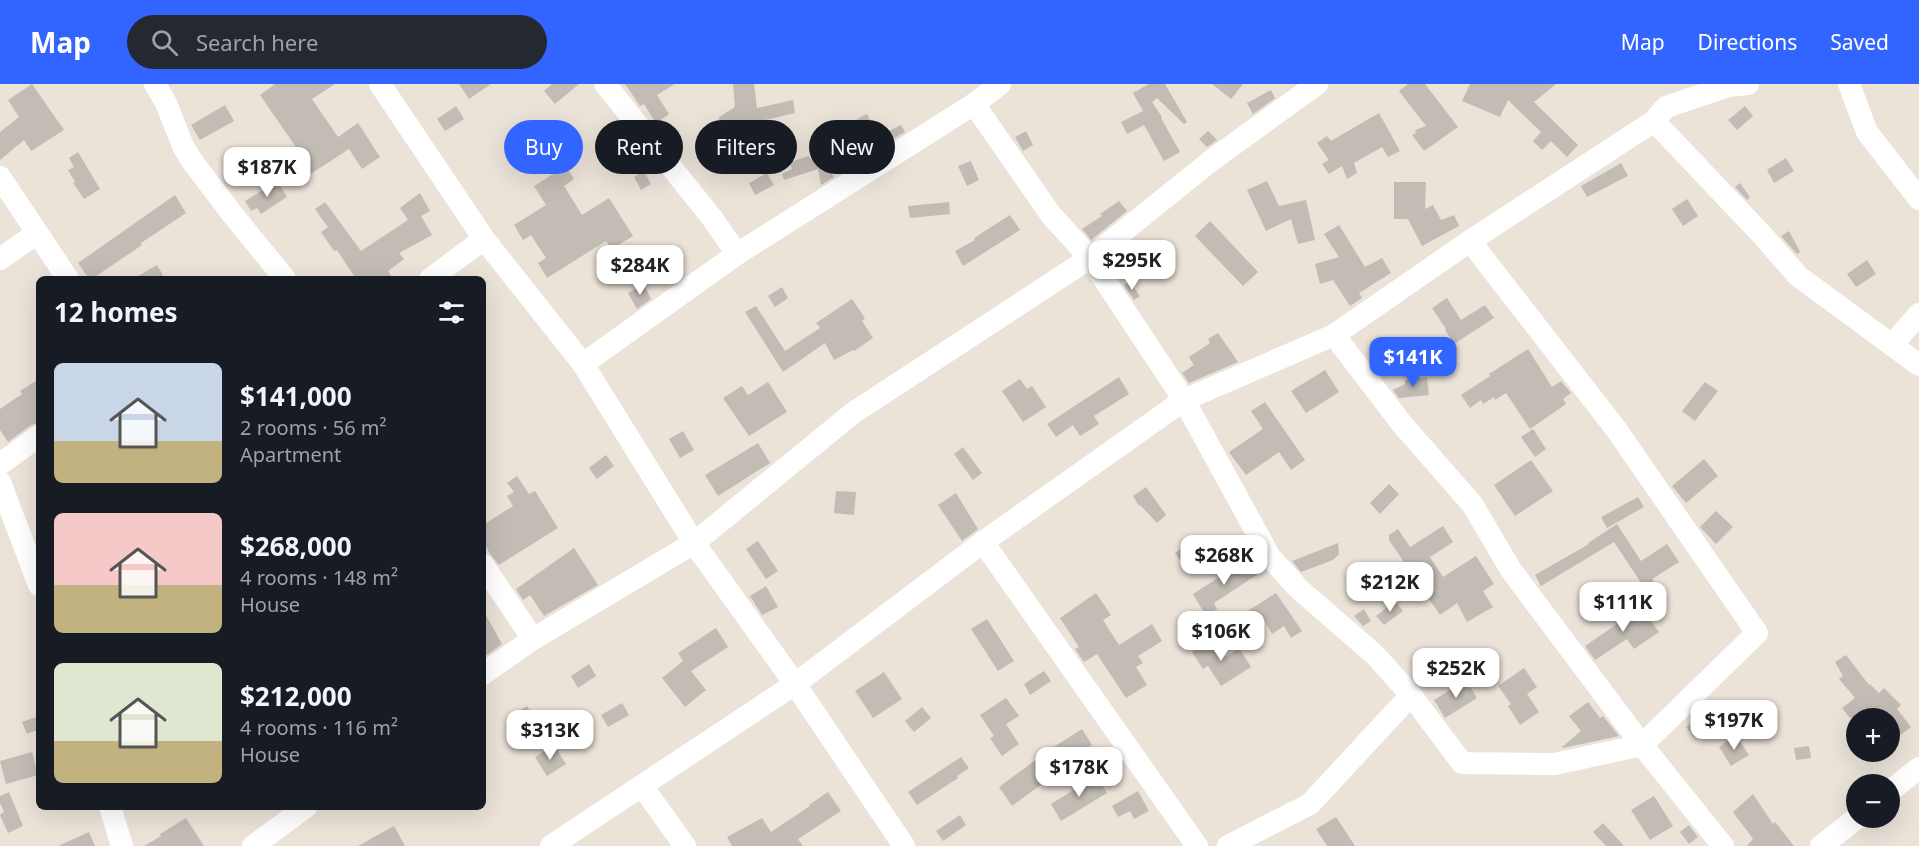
<!DOCTYPE html>
<html lang="en">
<head>
<meta charset="utf-8">
<style>
	:root { --surface:#171b24; --page:#242831; --text:#f1f3f6; --muted:#9ea1a6; --accent:#3265ff }
	body { margin:0; font-family:"Noto Sans",sans-serif; background:var(--page); color:var(--text); height:100vh; display:flex; flex-direction:column; font-size:22px; white-space:nowrap }
	* { box-sizing:border-box; margin:0 }
	p { font-size:20px; color:var(--muted) }
	.icon { flex:none; width:33px; height:33px; fill:none; stroke:currentColor; stroke-width:2; stroke-linecap:round; stroke-linejoin:round }
	.map { position:relative; flex:1; overflow:hidden }
	.panel { position:absolute; left:36px; top:192px; width:450px; height:534px; display:flex; flex-direction:column; background:var(--surface); border-radius:9px; box-shadow:0 6px 24px #0002 }
	.panel>* { flex:none }
	.top-card { position:absolute; left:504px; top:36px; width:570px; height:54px; display:flex; gap:12px }
	.tools { position:absolute; left:1846px; top:624px; display:grid; gap:12px }
	.tools a { display:grid; place-items:center; width:54px; height:54px; border-radius:50%; background:var(--surface); box-shadow:0 6px 24px #0002; font-size:30px }
	.price { position:absolute; translate:-50% -51px; padding:0 14px; border-radius:12px; background:#fff; color:#222; font-size:20px; line-height:39px; filter:drop-shadow(0 2px 3px #0008) }
	.price::after { content:''; position:absolute; left:50%; top:36px; width:18px; height:14px; margin-left:-9px; background:inherit; clip-path:polygon(0 0,100% 0,50% 100%) }
	.price.on { background:var(--accent); color:#fff }
	ul { padding:0; list-style:none }
	li { display:flex; align-items:center; gap:18px; height:150px; padding:0 18px }
	li span { display:grid; place-items:center; flex:none; width:168px; height:120px; border-radius:9px; color:#555 }
	li>.icon { margin-inline-start:auto }
	span .icon { width:72px; height:72px; fill:#fffc; stroke-width:1 }
	li b { font-size:26px }
	h2 { display:flex; justify-content:space-between; align-items:center; height:72px; padding:0 18px; font-size:26px }
	.tag { padding:0 21px; border-radius:27px; background:var(--surface); box-shadow:0 6px 24px #0002; font-size:21px; line-height:54px }
	.tag.on { background:var(--accent); color:#fff }
	header { display:flex; align-items:center; gap:36px; box-sizing:border-box; height:84px; padding:0 30px; background:var(--accent); color:#fff }
	header strong { font-size:28px }
	nav { display:flex; gap:33px; margin-inline-start:auto; font-size:21px }
	.search { width:420px; height:54px; background:var(--page); display:flex; align-items:center; gap:15px; box-sizing:border-box; padding:0 21px; border-radius:33px; color:var(--muted); font-size:22px }
	.map>svg:first-child { display:block }
	.building { fill:#c3bcb5 }
	.lines { fill:none; stroke-linecap:round; stroke-linejoin:round }
	.minor { stroke:#fff; stroke-width:22 }
</style>
</head>
<body>
<header>
<strong>Map</strong>
<div class="search"><svg class="icon" aria-label="search" viewBox="0 0 24 24"><circle cx="10" cy="10" r="6"/><path d="M15 15l6 6"/></svg>Search here</div>
<nav><a>Map</a><a>Directions</a><a>Saved</a></nav>
</header>
<div class="map">
<svg width="1919" height="762" viewBox="0 0 1919 762">
	<rect width="100%" height="100%" fill="#ebe2d8"/>
	<g class="building">
		<polygon points="32,0 64,46 31,67 24,56 0,76 0,48 19,33 8,16"/>
		<polygon points="275,0 335,0 312,15 338,53 358,39 380,73 362,85 349,65 309,91 294,69 298,66 260,11"/>
		<polygon points="459,0 491,0 469,15"/>
		<polygon points="552,0 579,0 555,20 544,7"/>
		<polygon points="625,0 675,0 657,11 669,30 656,39 644,20 640,22"/>
		<polygon points="733,0 754,0 757,24 793,16 795,29 748,40 731,52 718,34 735,23"/>
		<polygon points="1149,0 1165,0 1187,38 1184,40 1157,14 1152,18 1162,33 1161,34 1180,68 1164,77 1144,41 1127,50 1121,38 1143,27 1133,9"/>
		<polygon points="1212,0 1243,0 1231,15"/>
		<polygon points="1408,0 1425,0 1458,43 1424,67 1412,51 1416,49 1415,46 1426,42 1399,7"/>
		<polygon points="1470,0 1556,0 1534,18 1578,61 1567,73 1551,57 1542,66 1533,57 1541,48 1508,16 1500,33 1462,17"/>
		<polygon points="1271,6 1275,14 1253,30 1247,19"/>
		<polygon points="225,21 234,37 200,56 191,41"/>
		<polygon points="456,22 464,35 445,47 437,35"/>
		<polygon points="1745,22 1753,32 1737,46 1728,36"/>
		<polygon points="1379,29 1400,67 1388,73 1382,63 1354,79 1357,89 1347,95 1342,82 1329,90 1322,80 1329,76 1317,59 1327,52 1331,57"/>
		<polygon points="867,30 876,48 866,53 857,35"/>
		<polygon points="901,41 905,48 891,56 887,48"/>
		<polygon points="1026,47 1033,61 1023,67 1015,53"/>
		<polygon points="1208,47 1217,56 1207,63 1199,55"/>
		<polygon points="815,60 816,60 834,93 821,101 818,85 784,96 782,90 792,85 790,78 809,72 810,75 816,72"/>
		<polygon points="78,68 100,105 84,115 73,99 75,98 68,86 74,83 69,74"/>
		<polygon points="1786,74 1794,87 1774,99 1767,86"/>
		<polygon points="971,77 979,96 967,102 958,82"/>
		<polygon points="1621,79 1628,92 1587,113 1581,102"/>
		<polygon points="566,82 574,95 564,102 582,131 609,114 633,152 612,165 606,157 547,194 538,179 546,174 531,151 523,156 514,141 546,121 534,102"/>
		<polygon points="644,87 651,100 641,106 634,93"/>
		<polygon points="767,89 774,101 755,111 749,99"/>
		<polygon points="277,97 287,113 261,130 257,124 251,127 245,117"/>
		<polygon points="1267,97 1279,122 1306,116 1315,156 1298,160 1291,135 1266,147 1247,106"/>
		<polygon points="1394,98 1426,98 1425,125 1433,121 1441,136 1454,131 1459,142 1422,162 1408,135 1394,135"/>
		<polygon points="1740,99 1750,113 1747,116 1735,103"/>
		<polygon points="420,109 430,127 421,132 432,151 399,169 404,175 388,187 393,195 356,195 337,166 334,167 321,148 328,143 315,125 325,118 361,167 408,136 400,124"/>
		<polygon points="175,111 186,129 141,159 142,161 92,195 89,195 78,179"/>
		<polygon points="1687,115 1698,132 1683,142 1672,125"/>
		<polygon points="1119,117 1127,127 1091,156 1082,145 1102,132 1100,130"/>
		<polygon points="949,118 950,130 910,134 908,122"/>
		<polygon points="1010,131 1020,146 963,182 955,167 975,156 974,154"/>
		<polygon points="1210,137 1258,188 1243,202 1195,152"/>
		<polygon points="1339,141 1365,183 1382,174 1391,189 1359,209 1362,214 1350,222 1333,196 1320,200 1315,180 1339,173 1324,150"/>
		<polygon points="1789,147 1800,168 1797,170 1781,152"/>
		<polygon points="1867,176 1876,190 1856,203 1847,190"/>
		<polygon points="157,181 165,195 133,195"/>
		<polygon points="1130,198 1140,212 1134,216 1124,201"/>
		<polygon points="644,200 651,215 637,225 628,209"/>
		<polygon points="782,203 788,214 775,223 768,212"/>
		<polygon points="1447,214 1461,236 1485,221 1494,234 1454,260 1445,246 1446,245 1432,224"/>
		<polygon points="852,215 865,234 862,237 873,254 854,267 853,266 834,276 825,259 783,288 745,228 756,222 785,267 820,244 816,239"/>
		<polygon points="1218,249 1238,278 1189,299 1182,289 1194,281 1189,273 1210,259 1208,255"/>
		<polygon points="1528,265 1552,303 1561,297 1571,309 1563,315 1566,320 1530,345 1506,309 1495,316 1494,313 1483,320 1481,316 1470,324 1461,311 1490,292 1489,290"/>
		<polygon points="1325,286 1339,308 1306,329 1291,307"/>
		<polygon points="1119,293 1129,310 1094,332 1099,340 1080,352 1073,341 1056,353 1047,340"/>
		<polygon points="1427,293 1429,311 1399,314 1393,306 1405,300 1405,296"/>
		<polygon points="39,295 39,339 31,341 8,358 0,346 0,325 22,310 20,307"/>
		<polygon points="1020,295 1027,305 1032,302 1046,323 1023,338 1002,307"/>
		<polygon points="768,298 787,328 749,352 723,314 742,302 748,311"/>
		<polygon points="1705,298 1718,307 1695,337 1682,327"/>
		<polygon points="1265,318 1305,376 1291,386 1279,368 1246,391 1229,368 1263,345 1251,327"/>
		<polygon points="1533,345 1546,365 1535,373 1521,353"/>
		<polygon points="683,347 694,366 680,374 669,355"/>
		<polygon points="758,359 770,379 718,412 705,391"/>
		<polygon points="963,363 982,389 973,396 954,370"/>
		<polygon points="606,371 614,382 597,395 589,384"/>
		<polygon points="1704,375 1718,392 1686,419 1672,402"/>
		<polygon points="1531,376 1553,407 1515,432 1494,401"/>
		<polygon points="517,392 529,410 535,407 558,444 499,481 490,470 483,457 483,441 513,422 507,412 514,408 507,399"/>
		<polygon points="1389,400 1399,410 1380,430 1370,419"/>
		<polygon points="1146,403 1166,431 1157,439 1140,421 1139,422 1133,412"/>
		<polygon points="836,407 856,408 854,431 834,429"/>
		<polygon points="956,409 978,445 962,457 938,421"/>
		<polygon points="1638,413 1644,423 1607,444 1601,433"/>
		<polygon points="1716,427 1733,443 1716,460 1700,443"/>
		<polygon points="1617,440 1641,477 1667,460 1679,478 1652,495 1656,502 1647,508 1614,458 1541,502 1535,491 1589,460 1588,459"/>
		<polygon points="1443,442 1453,458 1430,473 1443,493 1476,472 1494,500 1483,507 1493,523 1467,538 1457,519 1440,531 1389,456 1389,451 1398,445 1410,463"/>
		<polygon points="1199,452 1207,463 1182,479 1175,469"/>
		<polygon points="758,457 778,487 766,495 746,465"/>
		<polygon points="1338,459 1339,470 1333,476 1301,488 1292,477"/>
		<polygon points="574,464 598,501 544,532 530,511 523,516 516,505"/>
		<polygon points="1249,474 1258,490 1214,519 1217,525 1206,532 1193,510"/>
		<polygon points="766,502 778,523 762,531 750,512"/>
		<polygon points="1096,509 1111,531 1103,536 1119,561 1152,540 1162,557 1138,572 1143,579 1136,583 1147,601 1126,614 1097,570 1084,578 1075,565 1079,563 1060,534"/>
		<polygon points="1276,509 1302,547 1291,554 1284,542 1272,550 1262,532 1255,536 1249,526"/>
		<polygon points="1395,517 1403,527 1384,541 1376,532"/>
		<polygon points="1626,521 1637,538 1647,532 1659,548 1634,565 1627,555 1595,576 1585,562 1617,540 1611,531"/>
		<polygon points="1364,525 1371,537 1363,542 1354,532"/>
		<polygon points="483,526 502,560 487,571 483,564"/>
		<polygon points="987,535 1014,577 998,587 971,545"/>
		<polygon points="716,544 728,563 691,587 706,606 685,623 662,594 683,577 678,569"/>
		<polygon points="1213,555 1225,573 1239,564 1251,583 1221,602 1208,582 1203,585 1192,568"/>
		<polygon points="1846,571 1869,601 1870,600 1879,609 1884,604 1901,621 1897,625 1911,643 1895,655 1890,649 1890,634 1850,634 1842,624 1855,614 1839,595 1843,592 1835,578"/>
		<polygon points="589,580 596,592 578,604 571,592"/>
		<polygon points="1524,584 1537,603 1527,610 1539,628 1520,641 1508,622 1511,620 1498,602"/>
		<polygon points="1044,587 1051,597 1030,611 1024,600"/>
		<polygon points="884,588 902,615 873,634 855,607"/>
		<polygon points="1466,596 1477,614 1445,634 1434,616"/>
		<polygon points="1006,614 1019,632 1006,640 1019,660 1002,672 990,654 994,652 980,631"/>
		<polygon points="1588,618 1600,634 1603,632 1619,652 1563,664 1562,663 1581,647 1569,632"/>
		<polygon points="622,619 629,631 608,643 601,631"/>
		<polygon points="527,622 534,633 521,641 514,630"/>
		<polygon points="922,623 931,634 914,648 905,637"/>
		<polygon points="39,632 39,645 27,650 22,638"/>
		<polygon points="1699,633 1707,642 1694,653 1686,643"/>
		<polygon points="1082,645 1092,661 1049,688 1053,692 1012,722 999,703 1052,664"/>
		<polygon points="1736,651 1749,671 1731,682 1719,663"/>
		<polygon points="554,661 566,680 547,692 535,673"/>
		<polygon points="1809,662 1811,674 1796,676 1794,664"/>
		<polygon points="32,668 38,691 6,700 0,677"/>
		<polygon points="961,673 969,684 957,692 958,694 917,721 908,708"/>
		<polygon points="1096,692 1107,709 1061,737 1051,720"/>
		<polygon points="1138,707 1149,727 1134,735 1130,727 1118,733 1112,722"/>
		<polygon points="9,708 23,742 8,749 0,731 4,728 0,719 0,712"/>
		<polygon points="828,708 841,727 798,755 803,762 732,762 727,753 762,734 771,748 810,722 809,721"/>
		<polygon points="1753,710 1773,740 1775,738 1794,762 1747,762 1753,755 1733,728"/>
		<polygon points="1654,712 1673,742 1650,756 1631,726"/>
		<polygon points="960,731 966,741 943,757 936,747"/>
		<polygon points="1336,733 1355,762 1327,762 1316,745"/>
		<polygon points="186,734 204,762 144,762 161,752 160,750"/>
		<polygon points="1603,739 1624,762 1606,762 1593,748"/>
		<polygon points="1689,741 1698,753 1689,760 1680,748"/>
		<polygon points="394,742 405,762 358,762"/>
		<polygon points="89,748 95,762 58,762"/>
	</g>
	<g class="lines">
		<g class="minor">
			<polyline points="155,0 166,19 183,62 192,77 233,131 285,195"/>
			<polyline points="380,0 484,155 583,280 694,459 795,600 904,762"/>
			<polyline points="605,0 712,134 737,170"/>
			<polyline points="1849,0 1867,48 1919,115"/>
			<polyline points="974,20 1051,131 1090,174 1184,316 1270,473 1299,505 1375,571 1411,611 1462,679 1555,680 1642,661 1757,549 1616,345 1470,157"/>
			<polyline points="1654,37 1764,153 1798,192 1919,281"/>
			<polyline points="0,93 68,195"/>
			<polyline points="0,175 37,149"/>
			<polyline points="430,195 484,155"/>
			<polyline points="1334,251 1402,340 1472,420 1511,486 1642,661 1723,762"/>
			<polyline points="1892,261 1919,230"/>
			<polyline points="583,280 737,170 974,20 1000,0"/>
			<polyline points="0,380 39,352"/>
			<polyline points="0,398 39,501"/>
			<polyline points="983,458 1197,762"/>
			<polyline points="483,481 533,555 483,590"/>
			<polyline points="533,555 694,459 853,329 1090,174 1212,76 1317,0"/>
			<polyline points="642,702 685,762"/>
			<polyline points="1890,707 1919,684"/>
			<polyline points="110,723 122,762"/>
			<polyline points="253,762 306,723"/>
			<polyline points="551,762 795,600 983,458 1184,316 1334,251 1470,157 1654,37 1666,23 1728,2 1748,0"/>
			<polyline points="1228,762 1310,720 1411,611"/>
			<polyline points="1821,762 1857,734"/>
		</g>
	</g>
</svg>
<div class="tools">
<a>+</a>
<a>−</a>
</div>
<b class="price" style="left:267px;top:114px">$187K</b>
<b class="price" style="left:1132px;top:207px">$295K</b>
<b class="price" style="left:640px;top:212px">$284K</b>
<b class="price on" style="left:1413px;top:304px">$141K</b>
<b class="price" style="left:1224px;top:502px">$268K</b>
<b class="price" style="left:1390px;top:529px">$212K</b>
<b class="price" style="left:1623px;top:549px">$111K</b>
<b class="price" style="left:1221px;top:578px">$106K</b>
<b class="price" style="left:1456px;top:615px">$252K</b>
<b class="price" style="left:1734px;top:667px">$197K</b>
<b class="price" style="left:550px;top:677px">$313K</b>
<b class="price" style="left:1079px;top:714px">$178K</b>
<div class="top-card">
<a class="tag on">Buy</a>
<a class="tag">Rent</a>
<a class="tag">Filters</a>
<a class="tag">New</a>
</div>
<section class="panel">
<h2>12 homes<svg class="icon" aria-label="filters" viewBox="0 0 24 24"><path d="M4 7h16M4 17h16"/><circle cx="9" cy="7" r="2"/><circle cx="15" cy="17" r="2"/></svg></h2>
<ul>
<li><span style="background:linear-gradient(#c9d6e8 65%,#c2b280 0)"><svg class="icon" aria-label="home" viewBox="0 0 24 24"><path d="M3 11l9-7 9 7M6 9v11h12V9"/></svg></span><div><b>$141,000</b><p>2 rooms · 56 m²</p><p>Apartment</p></div></li>
<li><span style="background:linear-gradient(#f6c9c9 60%,#c2b280 0)"><svg class="icon" aria-label="home" viewBox="0 0 24 24"><path d="M3 11l9-7 9 7M6 9v11h12V9"/></svg></span><div><b>$268,000</b><p>4 rooms · 148 m²</p><p>House</p></div></li>
<li><span style="background:linear-gradient(#dfe7d0 65%,#c2b280 0)"><svg class="icon" aria-label="home" viewBox="0 0 24 24"><path d="M3 11l9-7 9 7M6 9v11h12V9"/></svg></span><div><b>$212,000</b><p>4 rooms · 116 m²</p><p>House</p></div></li>
</ul>
</section>
</div>
</body>
</html>
